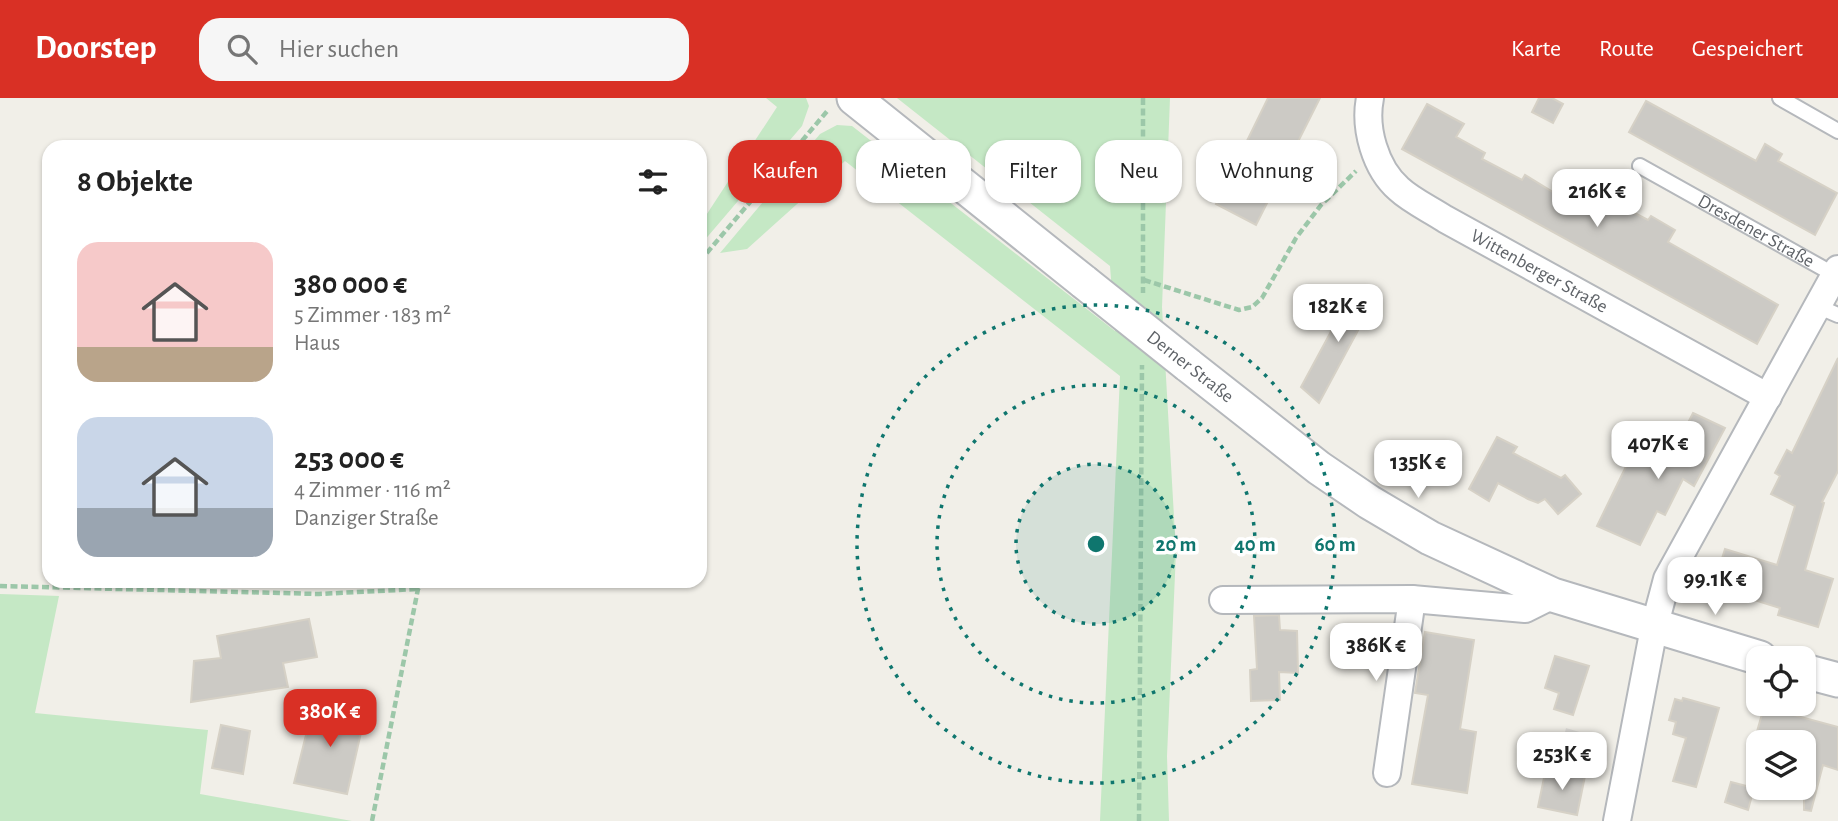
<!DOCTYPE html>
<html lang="de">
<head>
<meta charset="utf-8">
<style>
	:root { --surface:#fff; --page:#f6f6f6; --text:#222; --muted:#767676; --accent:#d93025 }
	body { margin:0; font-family:"Alegreya Sans",sans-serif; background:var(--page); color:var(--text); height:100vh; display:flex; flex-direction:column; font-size:26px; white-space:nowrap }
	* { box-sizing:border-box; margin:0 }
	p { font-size:23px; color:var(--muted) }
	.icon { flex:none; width:38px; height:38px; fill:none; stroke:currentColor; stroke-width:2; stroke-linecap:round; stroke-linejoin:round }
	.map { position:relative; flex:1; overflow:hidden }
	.panel { position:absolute; left:42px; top:42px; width:665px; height:448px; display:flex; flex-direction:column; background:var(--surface); border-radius:21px; box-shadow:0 2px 5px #0004 }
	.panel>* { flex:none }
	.hud { position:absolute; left:728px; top:42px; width:665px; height:63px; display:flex; gap:14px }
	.buttons { position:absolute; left:1746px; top:548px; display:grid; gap:14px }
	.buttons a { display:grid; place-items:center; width:70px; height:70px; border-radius:14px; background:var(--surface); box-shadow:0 2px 5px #0004; font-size:35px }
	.price { position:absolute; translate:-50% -60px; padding:0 16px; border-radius:14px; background:#fff; color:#222; font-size:23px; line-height:46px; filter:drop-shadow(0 2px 4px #0008) }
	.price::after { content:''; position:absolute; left:50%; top:42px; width:21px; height:16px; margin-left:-10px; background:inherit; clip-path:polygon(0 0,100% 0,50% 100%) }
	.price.current { background:var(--accent); color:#fff }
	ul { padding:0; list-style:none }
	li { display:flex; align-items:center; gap:21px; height:175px; padding:0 35px }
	li span { display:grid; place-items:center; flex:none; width:196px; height:140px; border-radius:21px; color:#555 }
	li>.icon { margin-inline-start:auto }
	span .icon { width:84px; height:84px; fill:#fffc; stroke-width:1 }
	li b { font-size:30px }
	h2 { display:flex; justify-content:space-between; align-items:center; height:84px; padding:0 35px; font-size:30px }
	.chip { padding:0 24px; border-radius:21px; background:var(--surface); box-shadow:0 2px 5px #0004; font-size:24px; line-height:63px }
	.chip.current { background:var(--accent); color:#fff }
	header { display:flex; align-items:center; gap:42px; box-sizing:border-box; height:98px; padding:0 35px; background:var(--accent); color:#fff }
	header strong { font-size:33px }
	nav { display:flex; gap:38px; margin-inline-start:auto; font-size:24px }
	.search { width:490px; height:63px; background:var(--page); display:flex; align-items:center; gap:18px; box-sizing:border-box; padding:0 24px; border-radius:21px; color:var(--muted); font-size:26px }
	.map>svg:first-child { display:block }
	.industrial { fill:#e0deda }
	.green { fill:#c5e8c5 }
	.building { fill:#cccac5; stroke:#d6d1c6; stroke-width:2 }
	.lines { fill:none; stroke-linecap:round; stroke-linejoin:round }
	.service-casing { stroke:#b5b8bc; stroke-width:18 }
	.minor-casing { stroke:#b5b8bc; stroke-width:30 }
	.tertiary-casing { stroke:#b5b8bc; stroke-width:37 }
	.path { stroke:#9cc7a9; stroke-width:4.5; stroke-dasharray:7 3.5; stroke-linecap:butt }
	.service { stroke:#fff; stroke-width:14 }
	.minor { stroke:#fff; stroke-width:26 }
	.tertiary { stroke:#fff; stroke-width:33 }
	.tertiary-bridge-casing { stroke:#b5b8bc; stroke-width:37; stroke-linecap:butt }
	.tertiary-bridge { stroke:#fff; stroke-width:33 }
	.ring { fill:none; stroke:#0f766e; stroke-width:3.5; stroke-dasharray:3.5 7 }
	.labels { text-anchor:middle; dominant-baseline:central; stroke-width:7; stroke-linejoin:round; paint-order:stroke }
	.street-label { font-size:19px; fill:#5f6368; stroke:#fff }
	.centre { fill:#0f766e; stroke:#fff; stroke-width:3.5 }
	.ring-label { font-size:21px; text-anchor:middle; font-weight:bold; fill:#0f766e; stroke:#fff; stroke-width:7; stroke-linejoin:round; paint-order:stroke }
</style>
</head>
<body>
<header>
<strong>Doorstep</strong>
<div class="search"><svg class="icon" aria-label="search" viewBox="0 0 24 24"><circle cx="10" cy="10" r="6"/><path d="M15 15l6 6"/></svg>Hier suchen</div>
<nav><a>Karte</a><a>Route</a><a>Gespeichert</a></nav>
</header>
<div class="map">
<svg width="1838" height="723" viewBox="0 0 1838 723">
	<rect width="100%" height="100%" fill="#f1efe8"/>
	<polygon class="industrial" points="1566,630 1593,638 1586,662 1560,656"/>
	<g class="green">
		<polygon points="766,0 806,0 809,8 802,28 703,144 701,125 777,9"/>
		<polygon points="897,0 1170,0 1162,209 1176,454 1167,658 1169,723 1100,723 1120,278 845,63 747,151 720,155 820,36 837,27 852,28 1115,233 1110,168"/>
		<polygon points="0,496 59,498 35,615 208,632 200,696 352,723 0,723"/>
	</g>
	<g class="building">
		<polygon points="1268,0 1320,0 1256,127 1216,106"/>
		<polygon points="1539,0 1552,0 1563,6 1553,25 1532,14"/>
		<polygon points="1646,3 1756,63 1765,46 1782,56 1778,63 1837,95 1815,137 1629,34"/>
		<polygon points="1427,6 1464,26 1456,39 1485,55 1482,61 1522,82 1525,77 1553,94 1559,83 1608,110 1612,103 1648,122 1651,118 1675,132 1668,144 1778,207 1757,246 1402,51"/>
		<polygon points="1355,189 1376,199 1319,305 1301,289"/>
		<polygon points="1838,260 1838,373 1822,404 1824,405 1805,472 1833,481 1818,529 1778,517 1780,510 1713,489 1725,451 1777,467 1795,408 1771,396 1780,378 1775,375 1787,352 1792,355"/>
		<polygon points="1693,315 1725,330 1694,388 1683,381 1665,417 1657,413 1640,447 1597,428 1632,356 1639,359 1644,349 1669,362"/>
		<polygon points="1497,339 1517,349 1513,355 1561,380 1565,377 1581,396 1558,416 1545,401 1538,405 1528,401 1498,385 1489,403 1469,391"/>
		<polygon points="1279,517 1280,532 1297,533 1298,575 1279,574 1280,602 1251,603 1250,572 1257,571 1254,518"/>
		<polygon points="309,521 317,559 283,565 288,589 191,604 194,563 221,560 217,538"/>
		<polygon points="1425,534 1474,542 1460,631 1476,634 1467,695 1412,686 1428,597 1415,595"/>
		<polygon points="1555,558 1589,568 1573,617 1554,611 1559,595 1545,590"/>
		<polygon points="1683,600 1719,610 1696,689 1673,683 1686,640 1673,636 1676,624 1669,622 1675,601 1682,603"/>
		<polygon points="314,605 365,617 347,696 294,685"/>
		<polygon points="1764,609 1838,629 1838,672 1823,667 1811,713 1804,712 1804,644 1754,644"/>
		<polygon points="221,627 250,633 243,676 212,670"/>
		<polygon points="1546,670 1585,678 1577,717 1538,709"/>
		<polygon points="1731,684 1754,690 1748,712 1725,704"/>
	</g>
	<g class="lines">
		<defs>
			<g id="service">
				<polyline points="1780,0 1838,33"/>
				<path id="s1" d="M1640,68L1835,177"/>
				<polyline points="1817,208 1838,217"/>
			</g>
			<g id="minor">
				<path id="s2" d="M1370,0C1364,30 1375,70 1399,91C1412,103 1430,111 1445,121L1768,299"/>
				<polyline points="1223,502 1412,501 1525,511 1553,497"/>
				<polyline points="1387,675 1412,501"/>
				<polyline points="1617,723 1654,530 1667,481 1838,171"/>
			</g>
			<g id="tertiary">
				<polyline points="854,0 1084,184"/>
				<polyline points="1188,267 1319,370 1369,404 1430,440 1553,497 1760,560"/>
				<polyline points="1804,573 1838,582"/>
			</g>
		</defs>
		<use href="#service" class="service-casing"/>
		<use href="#minor" class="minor-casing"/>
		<use href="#tertiary" class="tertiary-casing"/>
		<g class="path">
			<polyline points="1143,0 1143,195"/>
			<polyline points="700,163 829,11"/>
			<polyline points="1144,182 1239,212 1252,209 1262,200 1296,140 1321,107 1356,73"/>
			<polyline points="0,488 319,496 418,491"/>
			<polyline points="372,723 418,491 425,483"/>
			<polyline points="1139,723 1142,267"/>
		</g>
		<use href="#service" class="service"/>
		<use href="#minor" class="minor"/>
		<use href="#tertiary" class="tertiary"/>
		<defs>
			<polyline id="tertiary-bridge" points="1084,184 1188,267"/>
		</defs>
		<use href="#tertiary-bridge" class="tertiary-bridge-casing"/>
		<use href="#tertiary-bridge" class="tertiary-bridge"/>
	</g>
	<circle cx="1096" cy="446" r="80" fill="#0f766e" fill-opacity=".12"/>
	<g class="ring">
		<circle cx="1096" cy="446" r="80"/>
		<circle cx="1096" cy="446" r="159"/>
		<circle cx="1096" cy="446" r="239"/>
	</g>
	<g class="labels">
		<g class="street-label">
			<text stroke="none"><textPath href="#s1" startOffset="133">Dresdener Straße</textPath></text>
			<text stroke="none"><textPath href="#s2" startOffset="262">Wittenberger Straße</textPath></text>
			<text transform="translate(1190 269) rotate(38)">Derner Straße</text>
		</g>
	</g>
	<circle cx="1096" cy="446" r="10" class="centre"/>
	<g class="ring-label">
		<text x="1176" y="453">20 m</text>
		<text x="1255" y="453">40 m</text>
		<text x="1335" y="453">60 m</text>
	</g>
</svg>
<div class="buttons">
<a><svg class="icon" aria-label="locate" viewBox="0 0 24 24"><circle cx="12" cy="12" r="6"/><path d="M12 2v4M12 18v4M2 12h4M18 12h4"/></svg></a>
<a><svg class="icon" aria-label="layers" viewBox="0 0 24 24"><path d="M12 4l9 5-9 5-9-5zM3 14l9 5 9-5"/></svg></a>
</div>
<b class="price" style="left:1597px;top:131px">216K €</b>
<b class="price" style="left:1338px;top:246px">182K €</b>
<b class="price" style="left:1658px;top:383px">407K €</b>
<b class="price" style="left:1418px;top:402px">135K €</b>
<b class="price" style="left:1715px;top:519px">99.1K €</b>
<b class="price" style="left:1376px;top:585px">386K €</b>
<b class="price current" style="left:330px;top:651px">380K €</b>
<b class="price" style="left:1562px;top:694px">253K €</b>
<div class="hud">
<a class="chip current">Kaufen</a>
<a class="chip">Mieten</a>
<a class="chip">Filter</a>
<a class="chip">Neu</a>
<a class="chip">Wohnung</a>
</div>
<section class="panel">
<h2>8 Objekte<svg class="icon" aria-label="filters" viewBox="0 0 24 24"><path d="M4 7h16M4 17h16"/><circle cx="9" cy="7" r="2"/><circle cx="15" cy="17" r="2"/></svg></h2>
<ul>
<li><span style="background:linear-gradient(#f6c9c9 75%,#b9a48a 0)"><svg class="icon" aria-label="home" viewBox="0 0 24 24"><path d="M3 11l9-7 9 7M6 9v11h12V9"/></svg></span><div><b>380 000 €</b><p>5 Zimmer · 183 m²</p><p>Haus</p></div></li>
<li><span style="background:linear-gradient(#c9d6e8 65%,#9aa5b1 0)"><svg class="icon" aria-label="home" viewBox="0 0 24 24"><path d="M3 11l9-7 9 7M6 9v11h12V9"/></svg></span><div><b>253 000 €</b><p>4 Zimmer · 116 m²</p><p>Danziger Straße</p></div></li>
</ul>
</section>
</div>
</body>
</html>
